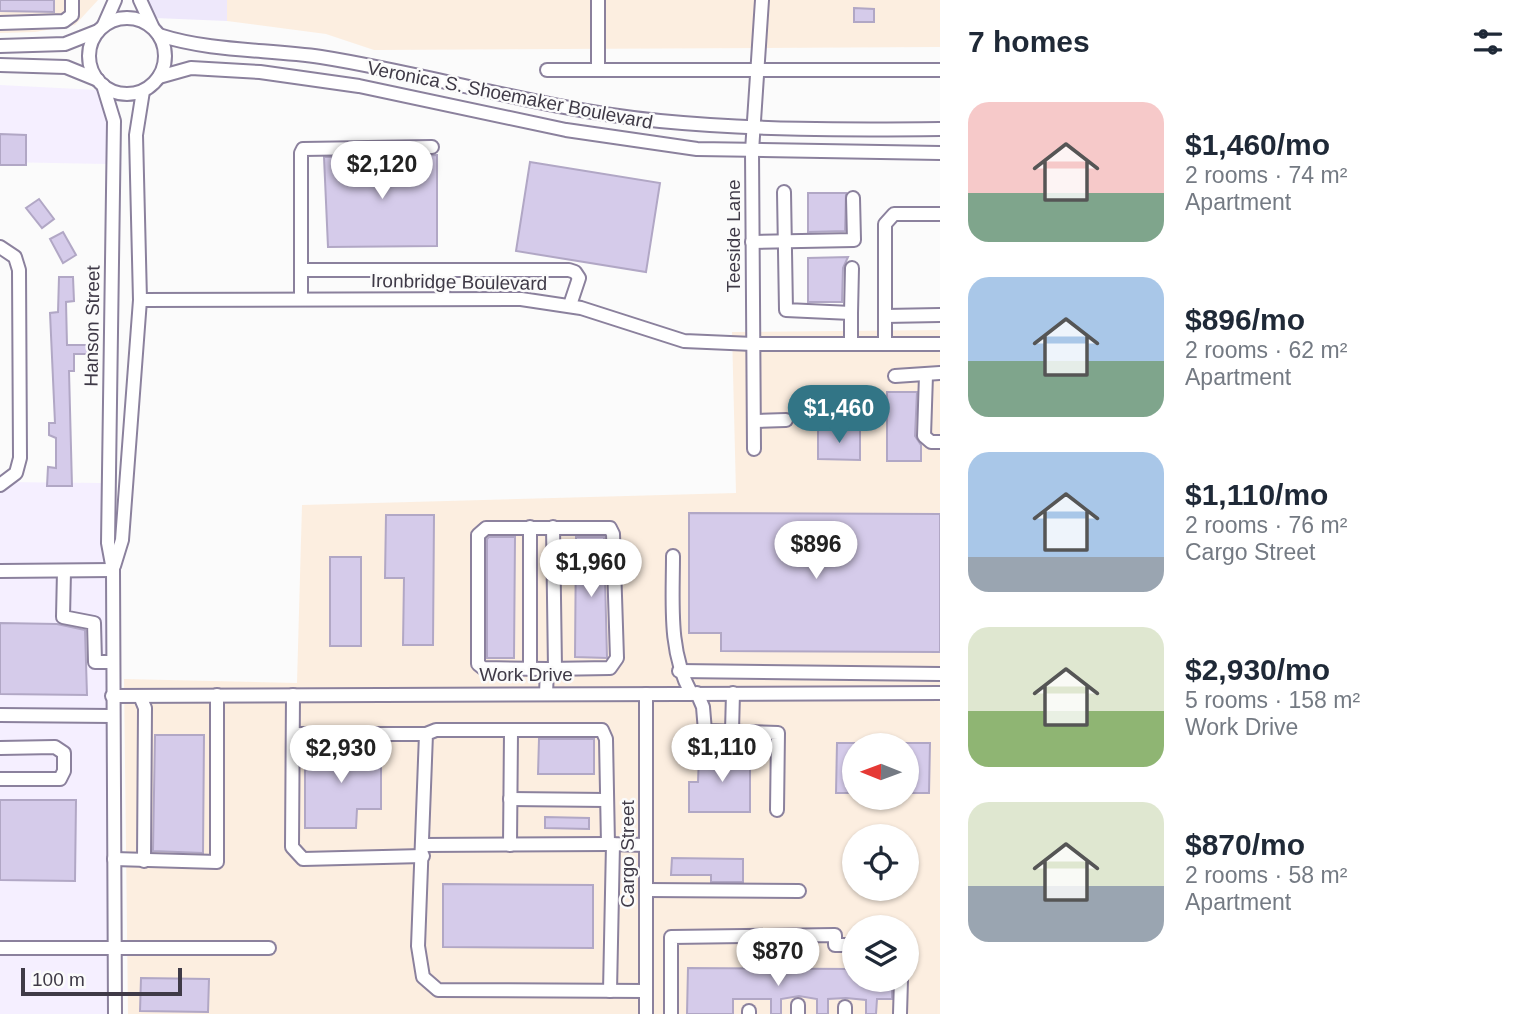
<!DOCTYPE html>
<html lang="en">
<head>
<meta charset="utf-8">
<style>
	:root { --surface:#fff; --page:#f2f2f3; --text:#1f2937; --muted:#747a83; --accent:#327586 }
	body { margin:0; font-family:Helvetica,sans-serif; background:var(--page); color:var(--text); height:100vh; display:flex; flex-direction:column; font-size:26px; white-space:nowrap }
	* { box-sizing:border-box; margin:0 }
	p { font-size:23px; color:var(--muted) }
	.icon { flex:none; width:38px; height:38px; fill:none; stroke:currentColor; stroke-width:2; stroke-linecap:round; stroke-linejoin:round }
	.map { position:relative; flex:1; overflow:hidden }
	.side { display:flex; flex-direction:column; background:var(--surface); width:595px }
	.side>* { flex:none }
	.needle { width:46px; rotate:271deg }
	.buttons { position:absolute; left:842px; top:733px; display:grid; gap:14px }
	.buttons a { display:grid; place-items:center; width:77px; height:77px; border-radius:50%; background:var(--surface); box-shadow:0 2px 5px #0004; font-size:35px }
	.scale { position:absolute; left:21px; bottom:18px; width:161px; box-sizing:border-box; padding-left:7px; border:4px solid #3f3a47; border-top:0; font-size:19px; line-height:24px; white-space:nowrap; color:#3f3a47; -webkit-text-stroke:5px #fbfbfb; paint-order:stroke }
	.price { position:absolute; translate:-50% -60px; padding:0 16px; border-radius:24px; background:#fff; color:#222; font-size:23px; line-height:46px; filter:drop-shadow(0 2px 4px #0008) }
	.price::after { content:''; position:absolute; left:50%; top:42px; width:21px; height:16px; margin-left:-10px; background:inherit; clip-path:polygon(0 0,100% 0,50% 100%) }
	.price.active { background:var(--accent); color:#fff }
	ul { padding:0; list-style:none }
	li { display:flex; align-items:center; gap:21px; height:175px; padding:0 28px }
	li span { display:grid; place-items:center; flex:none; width:196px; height:140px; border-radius:21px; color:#555 }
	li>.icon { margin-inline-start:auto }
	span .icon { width:84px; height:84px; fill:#fffc; stroke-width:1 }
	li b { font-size:30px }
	h2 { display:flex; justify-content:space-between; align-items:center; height:84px; padding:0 28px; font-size:30px }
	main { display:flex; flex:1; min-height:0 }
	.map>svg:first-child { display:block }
	.built { fill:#f5efff }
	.industrial { fill:#fceee0; fill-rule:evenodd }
	.green { fill:#eee8fb }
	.building { fill:#d5cbea; stroke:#b1a7c5; stroke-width:2 }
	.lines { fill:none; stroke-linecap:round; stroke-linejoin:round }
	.minor-casing { stroke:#8b819d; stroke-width:16 }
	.minor { stroke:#fff; stroke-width:12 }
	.labels { text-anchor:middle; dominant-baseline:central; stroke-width:5; stroke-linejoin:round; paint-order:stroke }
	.street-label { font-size:19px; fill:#3f3a47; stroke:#fbfbfb }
</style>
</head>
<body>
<main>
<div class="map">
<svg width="940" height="1014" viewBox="0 0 940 1014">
	<rect width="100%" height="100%" fill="#fbfbfb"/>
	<g class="built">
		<polygon points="0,85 98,90 108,122 107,164 0,162"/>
		<polygon points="0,482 102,483 101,543 107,574 108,1014 0,1014"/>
	</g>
	<g class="industrial">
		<polygon points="0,0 98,0 75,25 35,32 0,33"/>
		<polygon points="227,0 940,0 940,47 374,50 326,34 227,21"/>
		<path d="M940,330V1014H128L124,679L297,683L302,505L736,493L732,332ZM854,746H906V798H854ZM854,836H906V889H854ZM854,928H906V980H854Z"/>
	</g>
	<polygon class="green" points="147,0 227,0 227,21 155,18"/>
	<g class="building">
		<polygon points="0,0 54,0 54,12 0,11"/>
		<polygon points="854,8 874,9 874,22 854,22"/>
		<polygon points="0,134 26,135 26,165 0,165"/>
		<polygon points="437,155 437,246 328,247 324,157"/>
		<polygon points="530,162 660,183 646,272 516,251"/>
		<polygon points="808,193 846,193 845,231 808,232"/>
		<polygon points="39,199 54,219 42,228 26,208"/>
		<polygon points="63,232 76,255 63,263 50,239"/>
		<polygon points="848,257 843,268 842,302 808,302 808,258"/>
		<polygon points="59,277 73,277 74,301 66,302 67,345 91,345 91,354 74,354 74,371 69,371 72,486 47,486 48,467 56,468 56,438 49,435 49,423 55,423 50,313 58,312"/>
		<polygon points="887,392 917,392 915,436 921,445 921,461 887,461"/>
		<polygon points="818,430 860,430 860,460 818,459"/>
		<polygon points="689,513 940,514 940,652 721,651 721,633 689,633"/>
		<polygon points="386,515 434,515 433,645 403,645 404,578 385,578"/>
		<polygon points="489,537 515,537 514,658 487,658 487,539"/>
		<polygon points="576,537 604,537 607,658 575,657"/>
		<rect x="330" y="557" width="31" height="89"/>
		<polygon points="0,623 57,624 85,630 87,695 0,694"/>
		<polygon points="155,735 204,735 203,853 153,851"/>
		<polygon points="539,739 594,739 594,774 538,774"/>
		<polygon points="837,743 854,743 854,793 836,793"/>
		<polygon points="906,743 930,743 929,793 906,793"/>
		<polygon points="740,746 750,746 750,812 689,812 689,782 698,782 699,755 740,756"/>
		<polygon points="305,747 381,747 381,809 357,809 356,828 305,828"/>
		<polygon points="0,800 76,800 75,881 0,880"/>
		<polygon points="545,817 589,818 589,829 545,828"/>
		<polygon points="672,858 743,859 743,882 711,882 711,875 671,875"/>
		<polygon points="443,884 593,885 593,948 443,947"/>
		<polygon points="688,968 854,969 854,980 892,980 892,999 877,999 876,1014 866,1014 866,1000 846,998 828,999 828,1014 817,1014 817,999 799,996 781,999 781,1014 771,1014 771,999 733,999 733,1014 687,1014"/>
		<polygon points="141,978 209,979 208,1012 140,1011"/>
	</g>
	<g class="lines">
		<defs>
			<g id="minor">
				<polyline points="140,0 152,26"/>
				<circle cx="127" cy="56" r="38"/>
				<polyline points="0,23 64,21 72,15 72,0"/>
				<polyline points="104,25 115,0"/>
				<path d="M159,35C212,52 267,49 321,57C434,75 545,110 660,121C753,130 846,130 940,129"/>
				<polyline points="0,46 65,44 98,31"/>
				<polyline points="0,65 66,67 98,80"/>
				<polyline points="547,70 940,70"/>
				<polyline points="598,70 598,0"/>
				<polyline points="159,77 191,68 260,72 359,86 566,130 697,149 940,153"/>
				<polyline points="103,85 114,121 108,543 113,570 115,1014"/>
				<polyline points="784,192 786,310 851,313 851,344"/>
				<polyline points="752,242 854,240 853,198"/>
				<polyline points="0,247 15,257 19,270 20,458 16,473 0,485"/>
				<polyline points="301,270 569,270 575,272 579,278 570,305"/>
				<polyline points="301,299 301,153 303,149 432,147"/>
				<polyline points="443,299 444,270"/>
				<polyline points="140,300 521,299 581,308 684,341 753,344 940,344"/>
				<polyline points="851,313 852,268"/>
				<polyline points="885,316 940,315"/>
				<polyline points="885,344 885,224 894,214 940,214"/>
				<polyline points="926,375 924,436 931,442 940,442"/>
				<polyline points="895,376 940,373"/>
				<polyline points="754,421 786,420"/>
				<polyline points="754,449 752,151 762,0"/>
				<polyline points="530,527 530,669"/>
				<polyline points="553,527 555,669"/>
				<path d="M673,556C673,603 668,651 691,693"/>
				<polyline points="114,566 122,540 140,300 136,135 143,91"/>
				<polyline points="0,571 113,570"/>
				<polyline points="64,571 63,617 94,623 95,662 112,662"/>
				<polyline points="679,671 940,674"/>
				<polyline points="697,693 703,707 705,731 778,733 777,810"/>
				<polyline points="546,694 547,669 483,668 478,664 478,535 486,528 610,528 613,534 617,658 610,668 547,669"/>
				<polyline points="646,694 646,1014"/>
				<polyline points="293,695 292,847 303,859 423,856"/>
				<polyline points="112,696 940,693"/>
				<polyline points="140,696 145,708 144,861"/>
				<polyline points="0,715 112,716"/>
				<polyline points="732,731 733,693"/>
				<polyline points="294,734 426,734"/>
				<polyline points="0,748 55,747 64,753 64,771 60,779 0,779"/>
				<polyline points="510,799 606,800"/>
				<polyline points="423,845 608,844"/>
				<polyline points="510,845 511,732"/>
				<polyline points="114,859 217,862 217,695"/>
				<polyline points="646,890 799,891"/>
				<polyline points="0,948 269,948"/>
				<polyline points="610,991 613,844"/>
				<polyline points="646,991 438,990 423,977 418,946 426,734 436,730 602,730 606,739 608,844 646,845"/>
				<polyline points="798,1005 798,1014"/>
				<polyline points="845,1007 845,1014"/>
				<polyline points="749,1011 749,1014"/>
				<polyline points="671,1014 671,937 835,935 835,945 854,945"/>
				<polyline points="900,1014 901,980"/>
			</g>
		</defs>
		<use href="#minor" class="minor-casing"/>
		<use href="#minor" class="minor"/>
	</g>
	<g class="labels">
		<g class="street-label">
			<text transform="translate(510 95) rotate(11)">Veronica S. Shoemaker Boulevard</text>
			<text transform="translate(733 236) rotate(-90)">Teeside Lane</text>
			<text transform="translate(459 282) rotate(1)">Ironbridge Boulevard</text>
			<text transform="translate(92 326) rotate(-89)">Hanson Street</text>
			<text x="526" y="674">Work Drive</text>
			<text transform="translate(627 854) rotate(-90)">Cargo Street</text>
		</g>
	</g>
</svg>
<div class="buttons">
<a><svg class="needle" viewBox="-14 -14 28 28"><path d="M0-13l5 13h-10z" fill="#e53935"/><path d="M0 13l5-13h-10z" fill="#747a83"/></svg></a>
<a><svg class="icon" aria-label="locate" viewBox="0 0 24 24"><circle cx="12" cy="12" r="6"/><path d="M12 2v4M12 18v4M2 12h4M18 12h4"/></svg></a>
<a><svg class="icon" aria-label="layers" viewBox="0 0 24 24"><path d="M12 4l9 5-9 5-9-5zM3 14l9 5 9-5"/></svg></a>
</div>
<div class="scale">100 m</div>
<b class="price" style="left:382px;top:201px">$2,120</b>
<b class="price active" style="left:839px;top:445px">$1,460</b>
<b class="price" style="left:816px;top:581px">$896</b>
<b class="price" style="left:591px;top:599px">$1,960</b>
<b class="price" style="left:722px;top:784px">$1,110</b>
<b class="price" style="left:341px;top:785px">$2,930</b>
<b class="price" style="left:778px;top:988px">$870</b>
</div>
<section class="side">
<h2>7 homes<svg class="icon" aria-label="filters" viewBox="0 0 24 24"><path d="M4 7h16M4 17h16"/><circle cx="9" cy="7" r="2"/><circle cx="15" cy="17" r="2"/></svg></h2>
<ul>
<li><span style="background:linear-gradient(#f6c9c9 65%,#7fa58c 0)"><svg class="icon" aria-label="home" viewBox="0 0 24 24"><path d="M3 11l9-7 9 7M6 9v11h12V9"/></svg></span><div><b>$1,460/mo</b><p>2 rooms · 74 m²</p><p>Apartment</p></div></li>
<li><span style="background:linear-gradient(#a9c7e8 60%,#7fa58c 0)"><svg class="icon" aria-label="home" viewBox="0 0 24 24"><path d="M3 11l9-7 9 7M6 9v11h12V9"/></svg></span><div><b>$896/mo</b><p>2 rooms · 62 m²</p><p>Apartment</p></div></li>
<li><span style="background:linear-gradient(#a9c7e8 75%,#9aa5b1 0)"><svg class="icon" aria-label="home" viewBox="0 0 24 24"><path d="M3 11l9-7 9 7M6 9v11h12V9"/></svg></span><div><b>$1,110/mo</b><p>2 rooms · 76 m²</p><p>Cargo Street</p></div></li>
<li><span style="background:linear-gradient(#dfe7d0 60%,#8fb573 0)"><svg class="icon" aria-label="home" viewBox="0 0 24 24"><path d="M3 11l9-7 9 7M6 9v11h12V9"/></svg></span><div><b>$2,930/mo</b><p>5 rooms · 158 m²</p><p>Work Drive</p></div></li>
<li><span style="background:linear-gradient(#dfe7d0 60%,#9aa5b1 0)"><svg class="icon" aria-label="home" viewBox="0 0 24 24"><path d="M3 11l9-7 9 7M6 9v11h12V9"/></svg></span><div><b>$870/mo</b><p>2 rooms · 58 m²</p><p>Apartment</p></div></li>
</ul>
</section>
</main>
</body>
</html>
